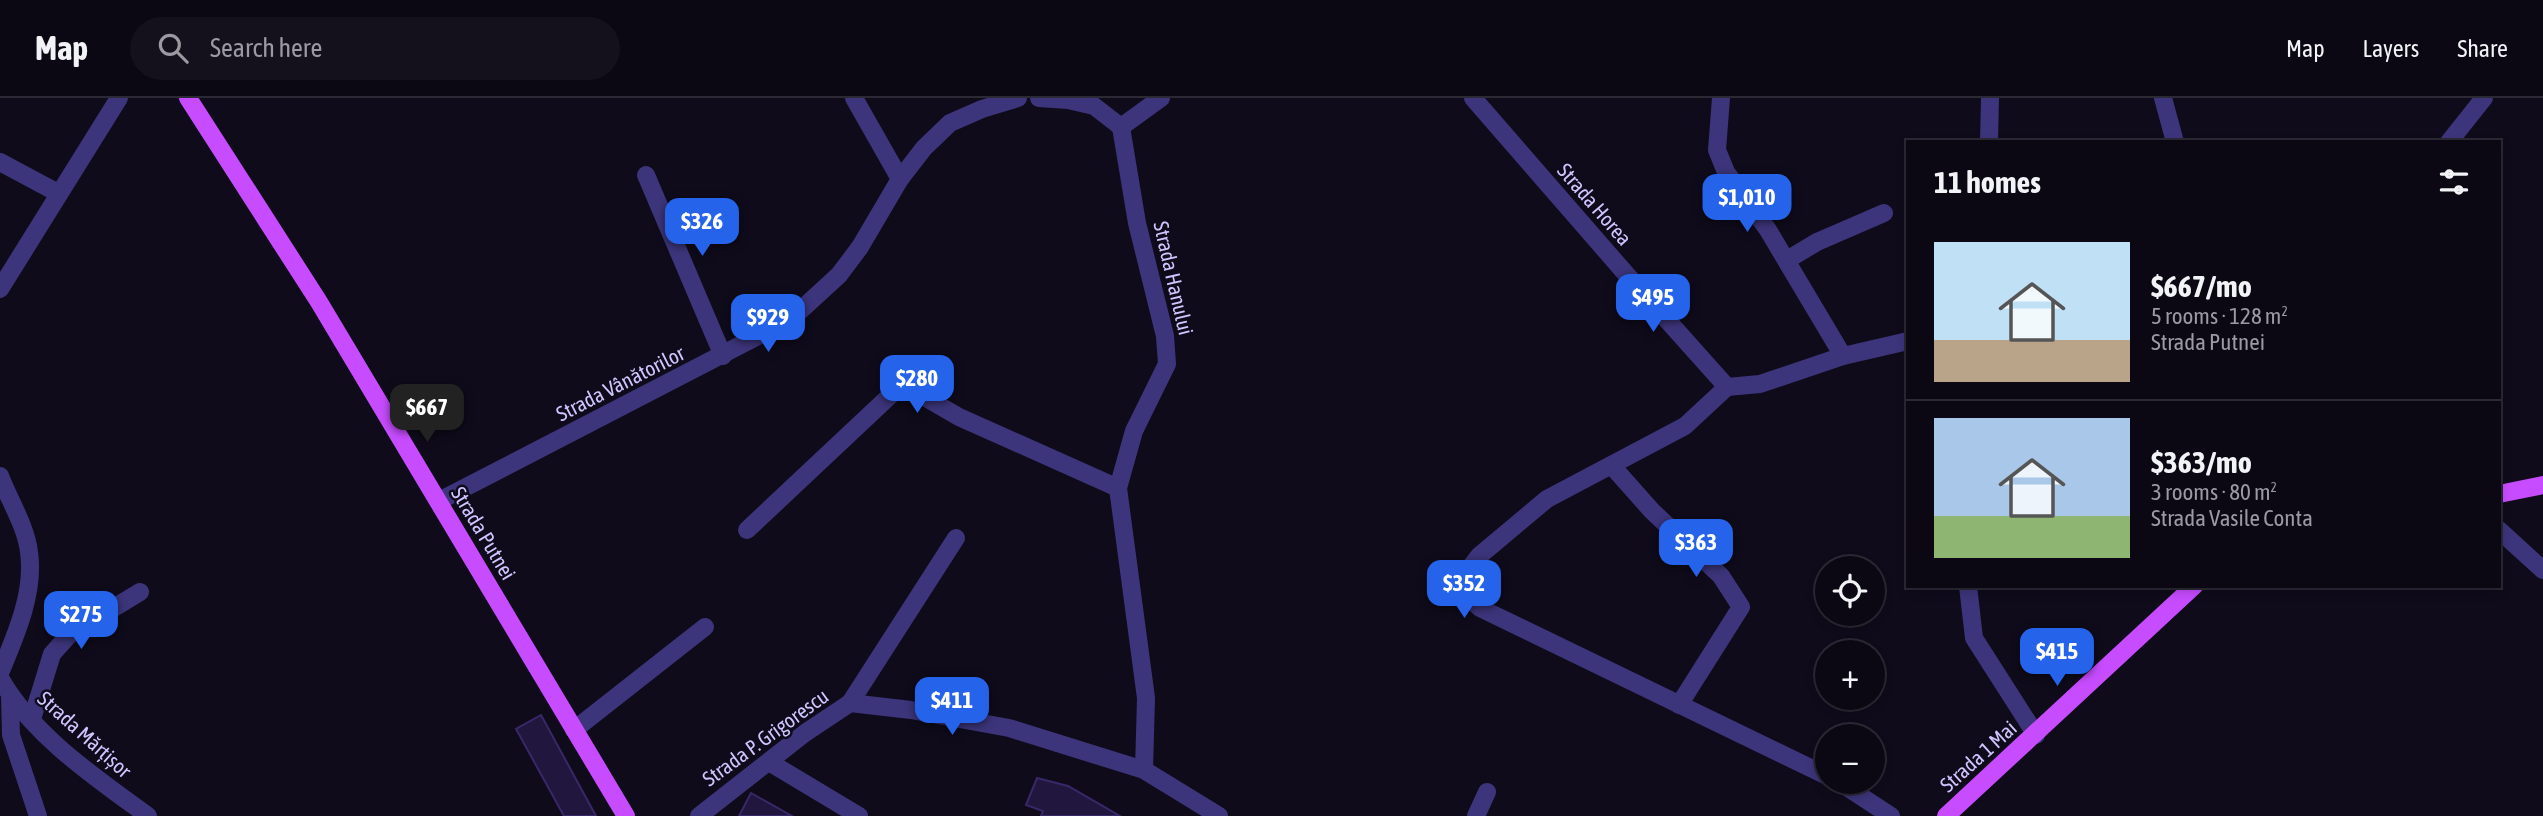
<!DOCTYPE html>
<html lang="en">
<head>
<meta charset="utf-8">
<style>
	:root { --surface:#0b0814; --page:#14111d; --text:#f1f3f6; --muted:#9a9aa0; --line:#2b2934; --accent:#2563eb }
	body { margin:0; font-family:"Asap Condensed",sans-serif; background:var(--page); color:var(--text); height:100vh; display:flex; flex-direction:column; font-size:26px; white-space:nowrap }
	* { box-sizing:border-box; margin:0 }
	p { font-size:23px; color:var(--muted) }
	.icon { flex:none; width:38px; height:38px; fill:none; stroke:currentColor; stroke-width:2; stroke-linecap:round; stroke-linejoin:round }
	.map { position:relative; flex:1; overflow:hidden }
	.side { position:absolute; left:1906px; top:42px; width:595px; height:448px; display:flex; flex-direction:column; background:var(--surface); border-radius:0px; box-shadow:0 4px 10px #0003,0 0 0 2px var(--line) }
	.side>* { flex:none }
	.tools { position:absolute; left:1815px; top:458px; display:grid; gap:14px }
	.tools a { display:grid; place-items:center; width:70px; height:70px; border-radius:50%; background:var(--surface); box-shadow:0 4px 10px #0003,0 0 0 2px var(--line); font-size:35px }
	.price { position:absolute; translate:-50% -60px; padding:0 16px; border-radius:14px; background:var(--accent); color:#fff; font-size:23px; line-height:46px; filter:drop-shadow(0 2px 4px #0008) }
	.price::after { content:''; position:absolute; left:50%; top:42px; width:21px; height:16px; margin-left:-10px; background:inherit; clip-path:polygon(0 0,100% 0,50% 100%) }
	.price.active { background:#222; color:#fff }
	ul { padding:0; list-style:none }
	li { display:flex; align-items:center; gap:21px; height:175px; padding:0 28px }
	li+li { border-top:2px solid var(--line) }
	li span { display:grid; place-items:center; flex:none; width:196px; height:140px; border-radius:0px; color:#555 }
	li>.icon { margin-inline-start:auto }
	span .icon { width:84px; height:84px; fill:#fffc; stroke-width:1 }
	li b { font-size:30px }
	h2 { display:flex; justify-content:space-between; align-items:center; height:84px; padding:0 28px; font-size:30px }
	header { display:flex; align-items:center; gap:42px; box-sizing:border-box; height:98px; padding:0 35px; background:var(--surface); border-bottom:2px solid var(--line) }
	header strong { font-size:33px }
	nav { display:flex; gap:38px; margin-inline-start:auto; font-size:24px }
	.search { width:490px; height:63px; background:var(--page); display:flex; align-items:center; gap:18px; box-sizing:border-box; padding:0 24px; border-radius:38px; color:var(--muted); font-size:26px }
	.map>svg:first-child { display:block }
	.building { fill:#21163d; stroke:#392869; stroke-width:2 }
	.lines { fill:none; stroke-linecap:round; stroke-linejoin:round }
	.minor { stroke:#3c357b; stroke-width:18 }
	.major { stroke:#c74cff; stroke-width:18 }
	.labels { text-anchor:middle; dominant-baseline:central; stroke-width:5; stroke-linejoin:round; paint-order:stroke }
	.street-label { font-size:21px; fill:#cfc5ff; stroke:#0f0b1b }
</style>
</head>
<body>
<header>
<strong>Map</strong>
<div class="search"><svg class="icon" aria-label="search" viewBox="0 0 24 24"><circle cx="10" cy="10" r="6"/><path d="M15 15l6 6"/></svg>Search here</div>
<nav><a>Map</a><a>Layers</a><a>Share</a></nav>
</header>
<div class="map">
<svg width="2543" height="718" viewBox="0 0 2543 718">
	<rect width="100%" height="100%" fill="#0f0b1b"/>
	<g class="building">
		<polygon points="541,617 596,718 564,718 516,631"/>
		<polygon points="1037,680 1068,688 1120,718 1041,718 1043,713 1026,707"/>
		<polygon points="751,695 792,718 739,718"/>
	</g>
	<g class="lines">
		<g class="minor">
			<polyline points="854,0 900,81"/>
			<polyline points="1039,0 1068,2 1094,8 1121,29"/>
			<polyline points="1473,0 1626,176 1727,289 1760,286 1843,258 1908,243"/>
			<polyline points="1721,0 1717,52 1726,74 1768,132 1843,258"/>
			<polyline points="2163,0 2175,44"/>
			<polyline points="1989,44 1990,0"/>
			<polyline points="2449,44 2484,0"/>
			<polyline points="0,64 58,95"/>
			<polyline points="646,77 723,258"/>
			<polyline points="1787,162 1817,144 1884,115"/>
			<polyline points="0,191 119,0"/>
			<path d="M1727,289L1685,328L1547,401L1479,458L1462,480C1464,495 1469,501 1480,510L1827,678"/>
			<polyline points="1612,368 1652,413 1721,478 1741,509 1679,607"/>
			<path d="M0,378C9,402 26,428 29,454C35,495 15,539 0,575"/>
			<polyline points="439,403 791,221 839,177 860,149 900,81 924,50 950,25 982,11 1018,0"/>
			<polyline points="747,432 896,292 909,290 959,319 1118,390"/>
			<polyline points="2499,432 2543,472"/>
			<polyline points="1968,488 1974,540 2036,637"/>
			<path d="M0,580C32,637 96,680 148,718"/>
			<polyline points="10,598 11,637 38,718"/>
			<polyline points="850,605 956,440"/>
			<polyline points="32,621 52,556 69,537 140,494"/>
			<polyline points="574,632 705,529"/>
			<polyline points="769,664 859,718"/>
			<polyline points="1144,672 1146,600 1118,390 1134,333 1167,266 1165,238 1137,125 1121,29 1161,0"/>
			<polyline points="1839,684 1891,718"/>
			<polyline points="699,718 805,635 850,605 911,612 1009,630 1144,672 1219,718"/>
			<polyline points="1476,718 1487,694"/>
		</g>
		<g class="major">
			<polyline points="188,0 319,204 626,718"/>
			<polyline points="2499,396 2543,387"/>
			<polyline points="1946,718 2194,488"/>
		</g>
	</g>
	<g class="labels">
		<g class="street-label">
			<text transform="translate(1595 106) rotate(49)">Strada Horea</text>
			<text transform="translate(1174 180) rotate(77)">Strada Hanului</text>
			<text transform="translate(620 285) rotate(-27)">Strada Vânătorilor</text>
			<text transform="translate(484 435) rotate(59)">Strada Putnei</text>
			<text transform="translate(85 636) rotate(42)">Strada Mărțișor</text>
			<text transform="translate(765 639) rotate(-36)">Strada P. Grigorescu</text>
			<text transform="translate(1978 658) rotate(-42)">Strada 1 Mai</text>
		</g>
	</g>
</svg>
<div class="tools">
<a><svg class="icon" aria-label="locate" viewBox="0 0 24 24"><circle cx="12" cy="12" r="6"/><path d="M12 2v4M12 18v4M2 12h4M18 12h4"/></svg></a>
<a>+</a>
<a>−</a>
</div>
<b class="price" style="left:1747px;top:136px">$1,010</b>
<b class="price" style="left:702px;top:160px">$326</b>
<b class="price" style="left:1653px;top:236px">$495</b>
<b class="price" style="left:768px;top:256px">$929</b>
<b class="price" style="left:917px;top:317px">$280</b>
<b class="price active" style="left:427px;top:346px">$667</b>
<b class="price" style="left:1696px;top:481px">$363</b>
<b class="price" style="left:1464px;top:522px">$352</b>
<b class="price" style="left:81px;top:553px">$275</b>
<b class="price" style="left:2057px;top:590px">$415</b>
<b class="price" style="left:952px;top:639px">$411</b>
<section class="side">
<h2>11 homes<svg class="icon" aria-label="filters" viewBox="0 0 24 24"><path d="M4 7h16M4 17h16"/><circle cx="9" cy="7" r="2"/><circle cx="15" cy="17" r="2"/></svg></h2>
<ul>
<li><span style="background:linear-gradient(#bfe0f5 70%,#b9a48a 0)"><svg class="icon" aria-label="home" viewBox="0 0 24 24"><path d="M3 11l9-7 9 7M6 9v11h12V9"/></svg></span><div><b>$667/mo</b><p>5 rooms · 128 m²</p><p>Strada Putnei</p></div></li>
<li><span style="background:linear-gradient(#a9c7e8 70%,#8fb573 0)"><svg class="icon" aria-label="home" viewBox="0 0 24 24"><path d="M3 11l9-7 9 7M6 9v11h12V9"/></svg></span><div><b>$363/mo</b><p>3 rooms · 80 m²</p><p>Strada Vasile Conta</p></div></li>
</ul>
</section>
</div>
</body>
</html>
